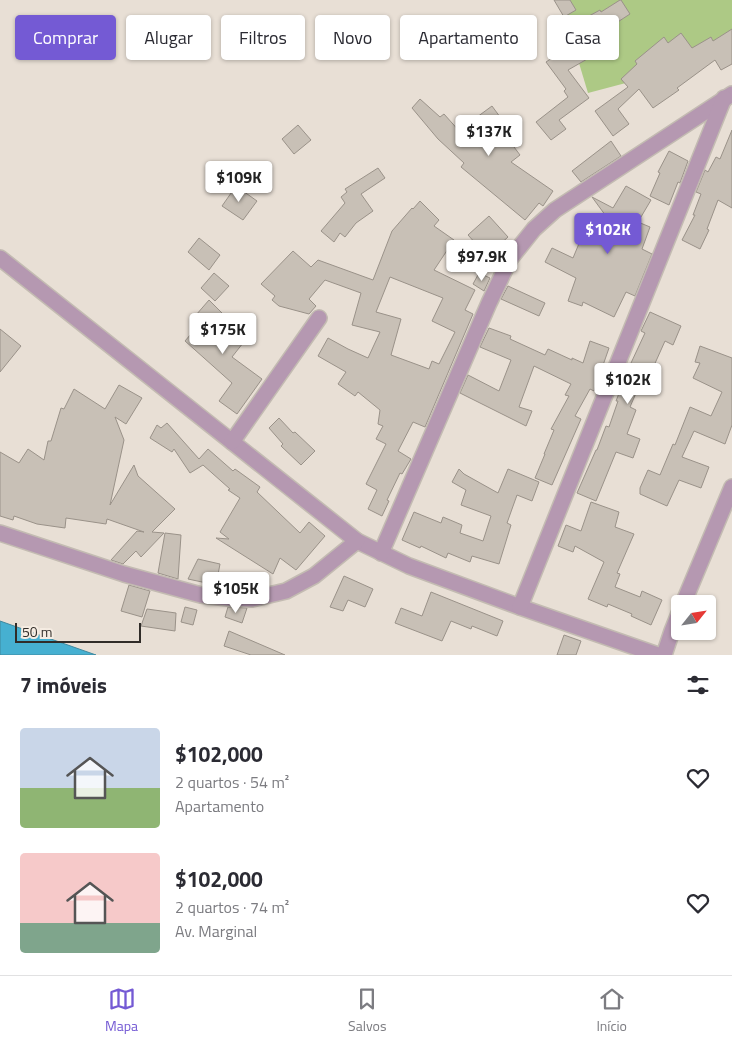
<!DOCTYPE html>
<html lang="pt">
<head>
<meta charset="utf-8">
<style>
	:root { --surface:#fff; --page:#f2f2f3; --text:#2b2b33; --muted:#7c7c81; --line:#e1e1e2; --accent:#745ad4 }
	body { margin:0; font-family:"Titillium Web",sans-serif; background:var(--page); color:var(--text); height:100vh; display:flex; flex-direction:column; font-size:19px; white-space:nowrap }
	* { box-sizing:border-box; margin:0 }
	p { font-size:16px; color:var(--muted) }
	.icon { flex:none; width:28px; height:28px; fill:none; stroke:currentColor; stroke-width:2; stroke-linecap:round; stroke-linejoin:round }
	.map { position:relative; height:655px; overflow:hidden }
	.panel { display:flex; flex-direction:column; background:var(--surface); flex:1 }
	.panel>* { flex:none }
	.top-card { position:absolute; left:15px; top:15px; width:702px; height:45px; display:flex; gap:10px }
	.needle { width:32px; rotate:60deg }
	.buttons { position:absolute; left:671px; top:595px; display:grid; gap:10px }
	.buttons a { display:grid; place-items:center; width:45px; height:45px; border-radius:5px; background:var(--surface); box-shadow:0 1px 4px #0004; font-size:25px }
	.scale { position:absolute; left:15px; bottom:12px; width:126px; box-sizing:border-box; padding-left:5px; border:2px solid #302c28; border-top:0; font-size:14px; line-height:18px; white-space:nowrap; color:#302c28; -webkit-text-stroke:4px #f5ece2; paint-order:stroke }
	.price { position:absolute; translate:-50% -42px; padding:0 11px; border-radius:5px; background:#fff; color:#222; font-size:16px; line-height:32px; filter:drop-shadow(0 1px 2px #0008) }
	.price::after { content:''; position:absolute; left:50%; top:30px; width:15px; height:11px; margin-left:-8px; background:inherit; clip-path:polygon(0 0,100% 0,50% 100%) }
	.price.selected { background:var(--accent); color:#fff }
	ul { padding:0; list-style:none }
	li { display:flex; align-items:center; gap:15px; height:125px; padding:0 20px }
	li span { display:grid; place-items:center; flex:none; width:140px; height:100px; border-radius:5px; color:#555 }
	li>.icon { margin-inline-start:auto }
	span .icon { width:60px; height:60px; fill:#fffc; stroke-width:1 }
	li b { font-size:21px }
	h2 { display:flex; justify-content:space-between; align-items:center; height:60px; padding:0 20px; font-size:21px }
	.pill { padding:0 18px; border-radius:5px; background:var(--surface); box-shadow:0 1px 4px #0004; font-size:18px; line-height:45px }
	.pill.selected { background:var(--accent); color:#fff }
	.tab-bar { display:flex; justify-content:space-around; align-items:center; height:70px; border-top:1px solid var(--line); background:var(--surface); font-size:14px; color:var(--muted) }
	.tab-bar a { display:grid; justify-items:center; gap:2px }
	.tab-bar .selected { color:var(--accent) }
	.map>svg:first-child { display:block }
	.green { fill:#adc985 }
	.water { fill:#46b0d1; stroke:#3f889e }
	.building { fill:#c8c0b6; stroke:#9a9289; fill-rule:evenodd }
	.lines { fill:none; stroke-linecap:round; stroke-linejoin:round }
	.minor-casing { stroke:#c3bbb2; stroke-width:18 }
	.minor { stroke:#b598b1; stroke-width:15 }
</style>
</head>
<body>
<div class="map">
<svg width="732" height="655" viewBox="0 0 732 655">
	<rect width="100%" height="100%" fill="#e8dfd5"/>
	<polygon class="green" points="560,0 732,0 732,52 724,57 588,93"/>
	<polygon class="water" points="0,621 96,655 0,655"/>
	<g class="building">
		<polygon points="554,0 570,0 576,10 564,17"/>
		<polygon points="620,0 621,0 630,14 610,27 615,35 604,42 589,16 600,10 601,12"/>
		<polygon points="732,29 732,64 721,70 715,60 677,88 679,90 653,108 639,89 618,109 629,124 613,136 595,111 628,87 621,79 637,64 635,61 664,37 668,43 681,33 692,48 711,37 713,41"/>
		<polygon points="595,38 603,50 568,70 589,98 559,120 566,129 551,140 536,122 568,97 564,91 566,89 546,62 567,48 570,52"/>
		<polygon points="420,99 440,117 444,114 461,133 473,120 492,106 519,143 514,147 520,155 511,162 553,191 543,206 539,203 525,220 461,167 464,163 438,139 412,108"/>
		<polygon points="298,125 311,140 294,154 282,139"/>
		<polygon points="732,130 732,208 718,200 707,229 709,230 700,249 682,240 695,215 693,215 701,194 696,192 705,170 708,172 716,157 720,159"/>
		<polygon points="611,141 621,156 581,182 572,171"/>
		<polygon points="669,151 688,161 680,183 678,182 669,205 650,196 660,173 658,172"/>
		<polygon points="378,168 385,178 361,194 373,211 356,223 345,237 340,233 334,242 321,231 345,203 341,197 347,192 345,189"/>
		<polygon points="236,186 257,201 243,220 222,206"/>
		<polygon points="626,186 651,200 638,222 650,227 642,249 652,254 635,296 626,292 614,317 583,302 582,306 568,301 576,278 545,262 552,248 573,258 583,234 576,231 584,214 599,222 622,238 592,197 613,208"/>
		<path d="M420,201L439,220L434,226L454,240L434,270L475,290L465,310L473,314L425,427L413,422L398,451L411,459L402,474L400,473L387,500L389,501L382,516L368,509L377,490L366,484L386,444L376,439L383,426L378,424L380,410L358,392L355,396L338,384L346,372L318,356L328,338L348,349L368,358L380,332L352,325L361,293L325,280L309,299L316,306L309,314L279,306L272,300L275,296L261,284L293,251L311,267L318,260L373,280L392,231L412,208L413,209ZM390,277L443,298L432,321L455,332L439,364L432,361L429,369L391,355L401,319L376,312Z"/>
		<polygon points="489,216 508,237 487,256 468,235"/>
		<polygon points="199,238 220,255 209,270 188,252"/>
		<polygon points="214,273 229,286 215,301 201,288"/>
		<polygon points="479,273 490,278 484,291 473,284"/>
		<polygon points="508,286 545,303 539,316 501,299"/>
		<polygon points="209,300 225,316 223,318 234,328 231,333 243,343 232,357 262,379 237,414 219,401 232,383 185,341 202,321 196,315"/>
		<polygon points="650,312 681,326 673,345 665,341 648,379 643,377 630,407 636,410 627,434 640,439 633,458 616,452 596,501 577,493 596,450 597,450 606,426 609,427 618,401 616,401 631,363 645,333 641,331"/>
		<polygon points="489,328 511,336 510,339 545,355 548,349 572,360 572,358 583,363 590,341 609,348 594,391 590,389 575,416 581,419 552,485 535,478 545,454 544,454 554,430 551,429 569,396 565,395 571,384 534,366 519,407 532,411 526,426 460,393 468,375 499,391 511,360 480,347"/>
		<polygon points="0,329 21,346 0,372"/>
		<polygon points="700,346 732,358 732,425 725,444 694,431 682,457 709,467 701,488 679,480 667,506 640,494 640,488 648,470 660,475 673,444 675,445 690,407 711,416 722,392 693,378 700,363 695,362"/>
		<polygon points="119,385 142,398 126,424 115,417 124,440 110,505 134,465 138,476 175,509 152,532 164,533 141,557 136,551 123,564 111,560 137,531 144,532 107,519 106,524 66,518 65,528 37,524 14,516 13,520 0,516 0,452 19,463 28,449 44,460 48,441 51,441 61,408 64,409 74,389 105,409"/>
		<polygon points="279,418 293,433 295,432 315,451 301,465 281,446 283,444 269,428"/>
		<polygon points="167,423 199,459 208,449 233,471 235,469 260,487 257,492 300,533 309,522 325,536 296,570 280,558 273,574 216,538 229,539 220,532 240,498 228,490 230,489 203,465 190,473 174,449 172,452 150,438 157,425 161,428"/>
		<polygon points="459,469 464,474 498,493 508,469 539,482 532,501 517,495 507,523 511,525 499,564 472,556 470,562 448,553 446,558 421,546 420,548 402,540 414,512 441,523 443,517 462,525 460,533 483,541 491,516 461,505 466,490 452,482"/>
		<polygon points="591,502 619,512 615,527 634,534 617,573 620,574 615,587 640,597 642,591 662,600 651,625 631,616 632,614 608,604 607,607 588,599 604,562 575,546 573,552 558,546 566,525 581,531"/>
		<polygon points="165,533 181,535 178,579 158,573"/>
		<polygon points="198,559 220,564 216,585 188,579"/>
		<polygon points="344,576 373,589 365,607 348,600 343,611 330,607"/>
		<polygon points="129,585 150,591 142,617 121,611"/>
		<polygon points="431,592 503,621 497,636 472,626 471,629 451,621 442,641 395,623 401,608 422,616"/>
		<polygon points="185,607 197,610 193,625 181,622"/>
		<polygon points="228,607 247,608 242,623 225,617"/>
		<polygon points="147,609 176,613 175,631 141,626"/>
		<polygon points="229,631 285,655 251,655 224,646"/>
		<polygon points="564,635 581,641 576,655 557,655"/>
	</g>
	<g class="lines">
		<defs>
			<g id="minor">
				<polyline points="0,258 357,541 409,566 520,607 658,655"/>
				<polyline points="232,442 319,318"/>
				<polyline points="0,533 124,574 201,595 228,598 252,599 286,591 314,576 357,541"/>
				<polyline points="381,553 489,303 510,259 534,229 555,210 732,94"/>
				<polyline points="683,604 732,487"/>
				<polyline points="520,607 724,98"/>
				<polyline points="664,655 672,631 680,611"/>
			</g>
		</defs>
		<use href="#minor" class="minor-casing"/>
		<use href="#minor" class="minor"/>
	</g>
</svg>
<div class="buttons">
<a><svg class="needle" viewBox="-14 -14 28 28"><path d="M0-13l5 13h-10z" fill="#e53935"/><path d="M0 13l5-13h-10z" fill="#7c7c81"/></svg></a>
</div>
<div class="scale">50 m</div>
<b class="price" style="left:489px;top:157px">$137K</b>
<b class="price" style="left:239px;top:203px">$109K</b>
<b class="price selected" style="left:608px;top:255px">$102K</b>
<b class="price" style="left:482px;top:282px">$97.9K</b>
<b class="price" style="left:223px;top:355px">$175K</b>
<b class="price" style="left:628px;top:405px">$102K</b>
<b class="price" style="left:236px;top:614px">$105K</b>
<div class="top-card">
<a class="pill selected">Comprar</a>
<a class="pill">Alugar</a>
<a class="pill">Filtros</a>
<a class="pill">Novo</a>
<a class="pill">Apartamento</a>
<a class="pill">Casa</a>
</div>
</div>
<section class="panel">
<h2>7 imóveis<svg class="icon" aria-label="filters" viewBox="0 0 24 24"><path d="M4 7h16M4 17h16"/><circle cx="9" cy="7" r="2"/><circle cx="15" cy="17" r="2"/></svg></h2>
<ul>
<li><span style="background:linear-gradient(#c9d6e8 60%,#8fb573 0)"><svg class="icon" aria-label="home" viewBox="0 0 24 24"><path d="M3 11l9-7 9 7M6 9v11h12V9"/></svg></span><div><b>$102,000</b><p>2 quartos · 54 m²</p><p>Apartamento</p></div><svg class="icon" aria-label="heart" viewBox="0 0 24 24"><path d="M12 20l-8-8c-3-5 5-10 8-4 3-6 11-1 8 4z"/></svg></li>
<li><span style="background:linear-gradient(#f6c9c9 70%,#7fa58c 0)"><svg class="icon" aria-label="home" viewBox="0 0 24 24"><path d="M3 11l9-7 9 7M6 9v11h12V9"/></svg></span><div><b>$102,000</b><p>2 quartos · 74 m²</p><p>Av. Marginal</p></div><svg class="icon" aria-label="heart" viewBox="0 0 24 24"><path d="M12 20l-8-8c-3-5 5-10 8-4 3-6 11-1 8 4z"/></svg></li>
</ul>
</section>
<nav class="tab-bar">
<a class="selected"><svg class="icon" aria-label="map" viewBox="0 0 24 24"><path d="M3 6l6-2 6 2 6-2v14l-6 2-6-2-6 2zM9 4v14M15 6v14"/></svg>Mapa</a>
<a><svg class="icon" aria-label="saved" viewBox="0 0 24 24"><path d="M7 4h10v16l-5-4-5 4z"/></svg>Salvos</a>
<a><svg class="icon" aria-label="home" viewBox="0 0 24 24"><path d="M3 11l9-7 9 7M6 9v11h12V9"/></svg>Início</a>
</nav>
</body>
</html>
